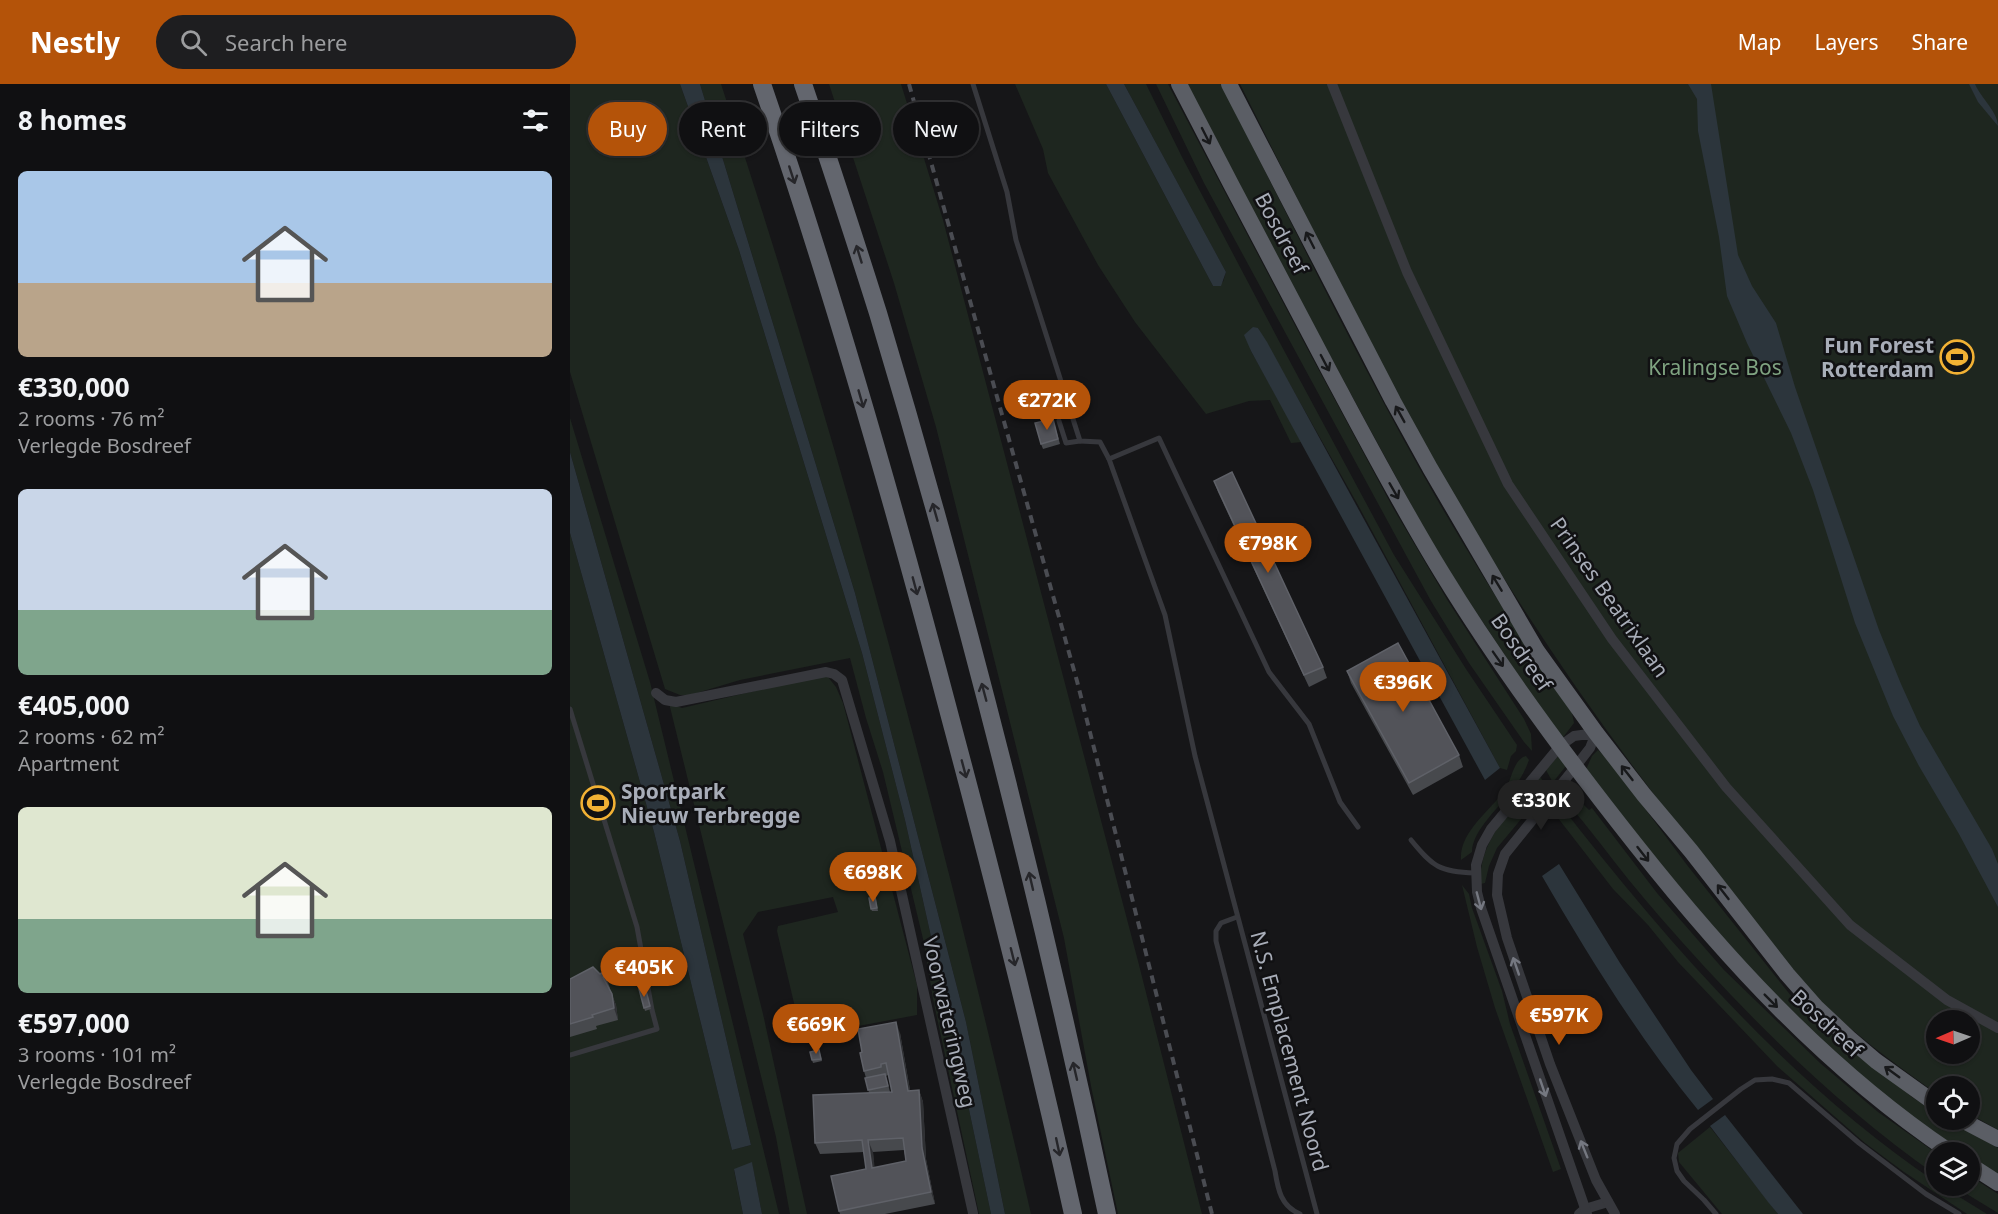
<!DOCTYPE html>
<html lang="en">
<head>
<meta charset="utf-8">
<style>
	:root { --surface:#101012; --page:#1e1e20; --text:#f1f3f6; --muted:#9c9d9f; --line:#303032; --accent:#b45309 }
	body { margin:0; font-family:"Noto Sans",sans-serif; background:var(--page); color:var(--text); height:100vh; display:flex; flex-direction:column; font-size:22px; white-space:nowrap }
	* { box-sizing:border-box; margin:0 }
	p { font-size:20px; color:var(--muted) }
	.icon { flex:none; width:33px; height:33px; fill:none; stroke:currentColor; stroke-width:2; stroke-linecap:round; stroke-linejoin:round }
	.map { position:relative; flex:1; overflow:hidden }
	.side { display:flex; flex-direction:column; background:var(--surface); width:570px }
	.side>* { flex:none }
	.top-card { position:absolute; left:18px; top:18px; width:570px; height:54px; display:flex; gap:12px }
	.needle { width:39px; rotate:268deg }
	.fabs { position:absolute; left:1356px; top:926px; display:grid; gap:12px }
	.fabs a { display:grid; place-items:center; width:54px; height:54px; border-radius:50%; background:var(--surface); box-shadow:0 2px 4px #0004,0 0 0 2px var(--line); font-size:30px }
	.price { position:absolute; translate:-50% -51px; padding:0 14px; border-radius:21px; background:var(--accent); color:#fff; font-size:20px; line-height:39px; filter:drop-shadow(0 2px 3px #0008) }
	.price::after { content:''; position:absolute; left:50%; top:36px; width:18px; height:14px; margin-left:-9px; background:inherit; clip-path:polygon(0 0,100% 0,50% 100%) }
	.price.on { background:#222; color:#fff }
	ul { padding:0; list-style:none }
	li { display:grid; align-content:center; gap:12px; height:318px; padding:0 18px }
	li span { display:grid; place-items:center; height:186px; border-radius:9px; color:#555 }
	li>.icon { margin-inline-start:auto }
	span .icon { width:108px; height:108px; fill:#fffc; stroke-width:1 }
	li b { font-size:26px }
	h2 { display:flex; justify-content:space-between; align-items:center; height:72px; padding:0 18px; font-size:26px }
	.chip { padding:0 21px; border-radius:27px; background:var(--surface); box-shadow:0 2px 4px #0004,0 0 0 2px var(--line); font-size:21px; line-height:54px }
	.chip.on { background:var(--accent); color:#fff }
	header { display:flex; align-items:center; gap:36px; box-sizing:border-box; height:84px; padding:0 30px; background:var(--accent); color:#fff }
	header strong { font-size:28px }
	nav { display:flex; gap:33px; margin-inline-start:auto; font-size:21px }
	.search { width:420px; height:54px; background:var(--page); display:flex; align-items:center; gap:15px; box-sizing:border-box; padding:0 21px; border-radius:33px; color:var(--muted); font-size:22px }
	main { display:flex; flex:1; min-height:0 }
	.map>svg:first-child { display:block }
	.green { fill:#1e261f; fill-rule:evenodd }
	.water { fill:#2c353c }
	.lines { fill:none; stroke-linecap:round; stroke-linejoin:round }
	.service { stroke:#37383d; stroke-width:5 }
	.minor { stroke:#37383d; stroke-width:10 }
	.trunk { stroke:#5b5e65; stroke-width:16 }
	.motorway { stroke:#63666e; stroke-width:18 }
	.rail { stroke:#4a4c52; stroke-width:4; stroke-dasharray:8 6; stroke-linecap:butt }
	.wall { fill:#47494d; fill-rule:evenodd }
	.shaded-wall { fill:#2f3033 }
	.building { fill:#525359; stroke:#5f6168; stroke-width:1.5; fill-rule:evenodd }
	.oneway { stroke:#18191b }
	.oneway2 { stroke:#26262a }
	.oneway3 { stroke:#757881 }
	.labels { text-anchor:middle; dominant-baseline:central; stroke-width:5; stroke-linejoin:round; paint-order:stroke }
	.street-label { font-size:21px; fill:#a8adb8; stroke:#111113 }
	.poi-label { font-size:21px; font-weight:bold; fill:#a8adb8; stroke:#111113; text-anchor:end }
	.park-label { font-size:21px; fill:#7fa381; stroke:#111113 }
</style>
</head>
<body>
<header>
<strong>Nestly</strong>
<div class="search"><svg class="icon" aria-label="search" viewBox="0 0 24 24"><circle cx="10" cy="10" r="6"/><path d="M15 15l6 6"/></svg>Search here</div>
<nav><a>Map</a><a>Layers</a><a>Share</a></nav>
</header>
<main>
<section class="side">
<h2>8 homes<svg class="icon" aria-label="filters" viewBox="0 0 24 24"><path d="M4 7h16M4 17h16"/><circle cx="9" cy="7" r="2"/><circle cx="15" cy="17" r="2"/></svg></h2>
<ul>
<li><span style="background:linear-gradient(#a9c7e8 60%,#b9a48a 0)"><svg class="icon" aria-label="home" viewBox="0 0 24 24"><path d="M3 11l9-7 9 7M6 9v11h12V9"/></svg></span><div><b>€330,000</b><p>2 rooms · 76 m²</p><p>Verlegde Bosdreef</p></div></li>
<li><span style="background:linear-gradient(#c9d6e8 65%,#7fa58c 0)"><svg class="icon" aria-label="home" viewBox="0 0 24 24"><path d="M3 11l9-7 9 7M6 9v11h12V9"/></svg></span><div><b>€405,000</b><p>2 rooms · 62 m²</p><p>Apartment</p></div></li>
<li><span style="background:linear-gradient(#dfe7d0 60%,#7fa58c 0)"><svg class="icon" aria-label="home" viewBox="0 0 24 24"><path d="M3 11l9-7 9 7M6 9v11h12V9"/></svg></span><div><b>€597,000</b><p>3 rooms · 101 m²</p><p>Verlegde Bosdreef</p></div></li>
</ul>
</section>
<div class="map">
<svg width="1428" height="1130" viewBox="0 0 1428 1130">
	<rect width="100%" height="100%" fill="#161618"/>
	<g class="green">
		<polygon points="0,0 110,0 169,166 292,569 335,736 389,978 421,1130 409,1130 363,915 354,859 313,688 296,634 280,574 170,596 120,611 110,611 95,605 0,288"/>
		<path d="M130,0H151C274,371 373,749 461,1130H435L396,938L285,509Z"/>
		<polygon points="259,0 331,0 373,136 568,877 632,1130 548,1130 521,1002 494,854 366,343 324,199"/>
		<polygon points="445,0 536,0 643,202 653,198 656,188 651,179 554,0 576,0 612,73 710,259 824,471 896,585 947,661 946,667 941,672 937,686 930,684 788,421 688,244 680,264 681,267 732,358 721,359 700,316 679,317 636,330 565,238 528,181 478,89 473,65"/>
		<polygon points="586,0 598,0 737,264 822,422 878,517 954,635 961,650 962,667 954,658 899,579 861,517 634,99"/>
		<path d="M617,0H651C721,137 788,277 864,410C907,485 954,558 1002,629L1004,639L991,656L869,472L740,235Z"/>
		<path d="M670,0H1428V1046L1400,1030V1002H1366V1009C1329,983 1292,956 1259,925C1205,874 1162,810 1116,752C1045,661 978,566 917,467C825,317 749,157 670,0ZM1366,936H1400V969H1366Z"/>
		<polygon points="0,334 80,598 209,1130 192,1130 182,1079 164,1086 173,1130 0,1130 0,449 84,748 162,1066 181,1061 110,757 0,368"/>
		<polygon points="248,592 258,593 266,603 273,619 347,901 347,931 251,949 248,933 244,931 228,936 207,847 208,842 268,828 263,813 188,828 173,850 193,930 237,1130 220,1130 206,1053 99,619 112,624"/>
		<polygon points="1028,666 1038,675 1117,781 1222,913 1263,951 1342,1013 1366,1029 1366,1035 1377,1035 1428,1064 1428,1093 1400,1074 1400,1068 1391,1068 1304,1004 1203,913 1014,690 1022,672"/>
		<path d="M956,672L959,676C955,687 950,696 943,705C931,722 902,746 902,768L891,776C889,748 920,727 935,706C942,696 943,675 956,672Z"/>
		<polygon points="988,672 996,682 984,697 982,697 976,686"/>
		<path d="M970,693L978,703L927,764L919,782L915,799L910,800C910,752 942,727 970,693Z"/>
		<path d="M1000,714L1010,717L1019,726L1022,724L1087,809L1154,886L1250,979L1308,1028L1366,1069V1091C1263,1019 1173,928 1090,833C1069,809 1049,784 1030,759C1021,748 1011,734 1001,724L995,716Z"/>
		<path d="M988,718C1096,857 1220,1000 1366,1098V1101H1370L1417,1130H1397L1334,1088L1295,1059L1207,982L1108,878L1078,841L1043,805L981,725Z"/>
		<polygon points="892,801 899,810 902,824 932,907 940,940 991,1085 983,1088 925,924 907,863"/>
		<polygon points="1140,1043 1208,1130 1152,1130 1109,1078 1108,1069"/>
		<polygon points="1400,1092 1428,1110 1428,1129 1382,1101 1400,1101"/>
	</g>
	<g class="water">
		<polygon points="110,0 130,0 285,509 396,938 435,1130 421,1130 389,978 335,736 292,569 169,166"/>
		<polygon points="536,0 554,0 656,188 651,202 643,202"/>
		<polygon points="1118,0 1141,0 1168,171 1182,202 1206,239 1225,303 1309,546 1331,600 1350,642 1422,765 1428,780 1428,823 1389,750 1349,682 1323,632 1285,539 1243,406 1221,349 1177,259 1157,212 1149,153 1128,47 1127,15"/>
		<path d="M1399,0H1405C1411,14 1428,28 1428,42L1408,18Z"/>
		<polygon points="683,243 688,244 697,258 930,684 915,696 681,267 674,251"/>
		<polygon points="0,368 110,757 181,1061 162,1066 84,748 0,449"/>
		<path d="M989,780L1050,879L1121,986L1143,1015L1128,1026C1069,954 1019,873 972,792Z"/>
		<polygon points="1155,1031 1233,1130 1208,1130 1198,1118 1140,1042"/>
		<polygon points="182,1078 192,1130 173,1130 164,1085"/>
	</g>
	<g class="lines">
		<g class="service">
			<polyline points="403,0 437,108 446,156 510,357 530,358 539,375 595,531 625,672 747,1130"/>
			<polyline points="489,337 496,359 510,357"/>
			<polyline points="539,375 589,354 699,588 739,640 770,718 788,743"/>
			<polyline points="0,625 67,843 82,926 87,945 0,971"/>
			<path d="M841,756C863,783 870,788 905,789"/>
			<path d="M667,833L651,839L646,847V857L705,1087C708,1106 711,1122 730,1130"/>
			<polyline points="1146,1130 1134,1116 1114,1097 1107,1087 1104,1074 1107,1060 1120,1045 1171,1005 1185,996 1202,995 1219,999 1289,1059 1356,1110 1389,1130"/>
		</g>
		<g class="minor">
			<polyline points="762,0 837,188 938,400 1042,555 1156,703 1280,841 1377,916 1428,944"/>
			<polyline points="86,609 95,616 106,618 256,588 264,590 272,596 320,757 403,1129"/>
			<polyline points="1009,1130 1015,1125 1038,1118"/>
			<polyline points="1017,1130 911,824 907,808 906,781 912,761 921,745 990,662 1004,652 1026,649 1020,664 1006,682 935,770 928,790 927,811 937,854 980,980 1026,1096 1045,1130"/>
		</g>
		<g class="trunk">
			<path d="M609,0C659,97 710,194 761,290C797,357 832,424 872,489C930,584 997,674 1066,761C1157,876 1257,985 1380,1068"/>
			<polyline points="659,0 823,317 860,384 967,567 1026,649 1074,711 1121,767 1217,890 1246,923 1279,954 1306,977 1366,1020"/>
			<polyline points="1390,1035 1428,1055"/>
			<polyline points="1400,1081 1428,1099"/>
		</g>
		<g class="motorway">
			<path d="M192,0C265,212 326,427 383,644C426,805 467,967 503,1130"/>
			<path d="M233,0C259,76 284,153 308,229C397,526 473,827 537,1130"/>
		</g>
		<polyline class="rail" points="339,0 507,597 642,1130"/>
	</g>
	<g class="wall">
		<polygon points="483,335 490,360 473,365 471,360"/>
		<polygon points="644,397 753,583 757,594 739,603 648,408"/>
		<polygon points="777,587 889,671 893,683 843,711 781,599"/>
		<polygon points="306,816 308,827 302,827 301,825"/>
		<polygon points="34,888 40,904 39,904 46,921 48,936 26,942 27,945 0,953 0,895"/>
		<polygon points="75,903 81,925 75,927 69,905"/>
		<path d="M330,949L340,1006H349L353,1018L356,1075L365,1120L315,1130H270L269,1127L296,1085L294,1068L250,1070L245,1059L299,1009L296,994L294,987L292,968ZM318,991L322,1008H320L316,992ZM334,1066L336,1077L304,1084L303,1068Z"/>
		<polygon points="250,969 252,977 243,979 242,976"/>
	</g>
	<g class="shaded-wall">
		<polygon points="42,910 46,921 48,936 44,924"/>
		<polygon points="326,938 330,949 342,1018 338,1007"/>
		<polygon points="349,1006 353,1018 356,1075 365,1120 361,1108 352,1064"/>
		<polygon points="298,1056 303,1068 306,1096 302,1084"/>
	</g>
	<g class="building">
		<polygon points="483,335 488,355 471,360 465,339"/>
		<polygon points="662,388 753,583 734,591 644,397"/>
		<polygon points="828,559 889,671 839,699 777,587"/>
		<polygon points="305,813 307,824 301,825 299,814"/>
		<polygon points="23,883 30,890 34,888 35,892 33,893 42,910 44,924 22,931 23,933 0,940 0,895"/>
		<polygon points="75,903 80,922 74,924 69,905"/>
		<path d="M326,938L338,1007L349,1006L352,1064L361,1108L269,1127L261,1092L296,1085L292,1056L245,1059L243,1011L322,1008L316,979L311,980V983L294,987L290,969L292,968L288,945ZM333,1054L336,1077L302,1084L298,1056Z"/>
		<polygon points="249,966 251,975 242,976 240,968"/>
		<polygon points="315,990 318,1002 298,1006 295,994"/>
	</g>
	<defs><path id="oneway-shaft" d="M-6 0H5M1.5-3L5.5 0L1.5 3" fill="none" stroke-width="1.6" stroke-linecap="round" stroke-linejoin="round" transform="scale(1.5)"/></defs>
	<g class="oneway">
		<use href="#oneway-shaft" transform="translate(636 52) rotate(63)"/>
		<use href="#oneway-shaft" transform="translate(740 156) rotate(-117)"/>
		<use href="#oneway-shaft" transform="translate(755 279) rotate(62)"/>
		<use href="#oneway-shaft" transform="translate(830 330) rotate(-119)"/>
		<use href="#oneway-shaft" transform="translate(824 407) rotate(60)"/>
		<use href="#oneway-shaft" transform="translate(927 499) rotate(-121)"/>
		<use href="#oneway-shaft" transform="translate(928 575) rotate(55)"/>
		<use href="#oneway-shaft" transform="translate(1057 689) rotate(-128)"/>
		<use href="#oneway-shaft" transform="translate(1073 770) rotate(52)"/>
		<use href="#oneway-shaft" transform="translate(1153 808) rotate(-128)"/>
		<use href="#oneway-shaft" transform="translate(1201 917) rotate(45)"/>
		<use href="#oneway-shaft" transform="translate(1322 988) rotate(-144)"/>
	</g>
	<g class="oneway2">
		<use href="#oneway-shaft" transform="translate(222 91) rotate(72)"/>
		<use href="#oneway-shaft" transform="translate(289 170) rotate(-107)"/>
		<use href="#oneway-shaft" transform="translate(291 315) rotate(74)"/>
		<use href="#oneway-shaft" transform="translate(365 428) rotate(-106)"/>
		<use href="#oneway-shaft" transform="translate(345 502) rotate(75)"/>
		<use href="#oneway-shaft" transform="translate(414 608) rotate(-105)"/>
		<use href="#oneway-shaft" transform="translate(394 685) rotate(75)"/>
		<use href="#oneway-shaft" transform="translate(461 797) rotate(-103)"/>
		<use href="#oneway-shaft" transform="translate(443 873) rotate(76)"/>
		<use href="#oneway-shaft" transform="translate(505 987) rotate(-103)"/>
		<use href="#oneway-shaft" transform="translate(488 1063) rotate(78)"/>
	</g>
	<g class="oneway3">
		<use href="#oneway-shaft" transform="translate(909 817) rotate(75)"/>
		<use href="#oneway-shaft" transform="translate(946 882) rotate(-109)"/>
		<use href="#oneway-shaft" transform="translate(973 1004) rotate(71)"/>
		<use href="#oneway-shaft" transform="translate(1014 1065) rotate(-112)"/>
	</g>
	<defs>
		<symbol id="stadium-ring" viewBox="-11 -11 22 22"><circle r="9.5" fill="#111113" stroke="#f2b134" stroke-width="1.5"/><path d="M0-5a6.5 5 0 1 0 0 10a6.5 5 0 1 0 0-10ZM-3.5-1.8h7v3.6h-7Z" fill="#f2b134"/></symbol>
	</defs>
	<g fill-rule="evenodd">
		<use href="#stadium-ring" x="1368" y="254" width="38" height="38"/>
		<use href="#stadium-ring" x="9" y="700" width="38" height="38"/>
	</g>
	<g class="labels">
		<g class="street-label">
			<text transform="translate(712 149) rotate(62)">Bosdreef</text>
			<text transform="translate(1040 513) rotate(55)">Prinses Beatrixlaan</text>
			<text transform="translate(952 568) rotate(55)">Bosdreef</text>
			<text transform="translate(380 938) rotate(77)">Voorwateringweg</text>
			<text transform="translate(1257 939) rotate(43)">Bosdreef</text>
			<text transform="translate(720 967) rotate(75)">N.S. Emplacement Noord</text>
		</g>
		<g class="poi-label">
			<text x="1364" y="261">Fun Forest<tspan x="1364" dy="24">Rotterdam</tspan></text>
			<text x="51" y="707" text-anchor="start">Sportpark<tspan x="51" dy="24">Nieuw Terbregge</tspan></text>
		</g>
		<g class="park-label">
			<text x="1145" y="283">Kralingse Bos</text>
		</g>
	</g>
</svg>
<div class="fabs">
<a><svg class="needle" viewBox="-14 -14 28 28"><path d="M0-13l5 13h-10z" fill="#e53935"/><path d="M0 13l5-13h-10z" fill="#9c9d9f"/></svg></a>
<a><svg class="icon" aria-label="locate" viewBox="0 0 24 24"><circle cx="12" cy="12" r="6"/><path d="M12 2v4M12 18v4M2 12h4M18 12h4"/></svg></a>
<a><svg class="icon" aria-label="layers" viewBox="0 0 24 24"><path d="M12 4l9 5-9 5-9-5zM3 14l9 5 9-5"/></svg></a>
</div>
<b class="price" style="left:477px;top:347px">€272K</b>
<b class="price" style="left:698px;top:490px">€798K</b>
<b class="price" style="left:833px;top:629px">€396K</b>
<b class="price on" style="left:971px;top:747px">€330K</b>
<b class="price" style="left:303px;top:819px">€698K</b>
<b class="price" style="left:74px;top:914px">€405K</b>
<b class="price" style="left:989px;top:962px">€597K</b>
<b class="price" style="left:246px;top:971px">€669K</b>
<div class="top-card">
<a class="chip on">Buy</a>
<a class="chip">Rent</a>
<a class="chip">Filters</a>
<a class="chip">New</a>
</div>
</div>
</main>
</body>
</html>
